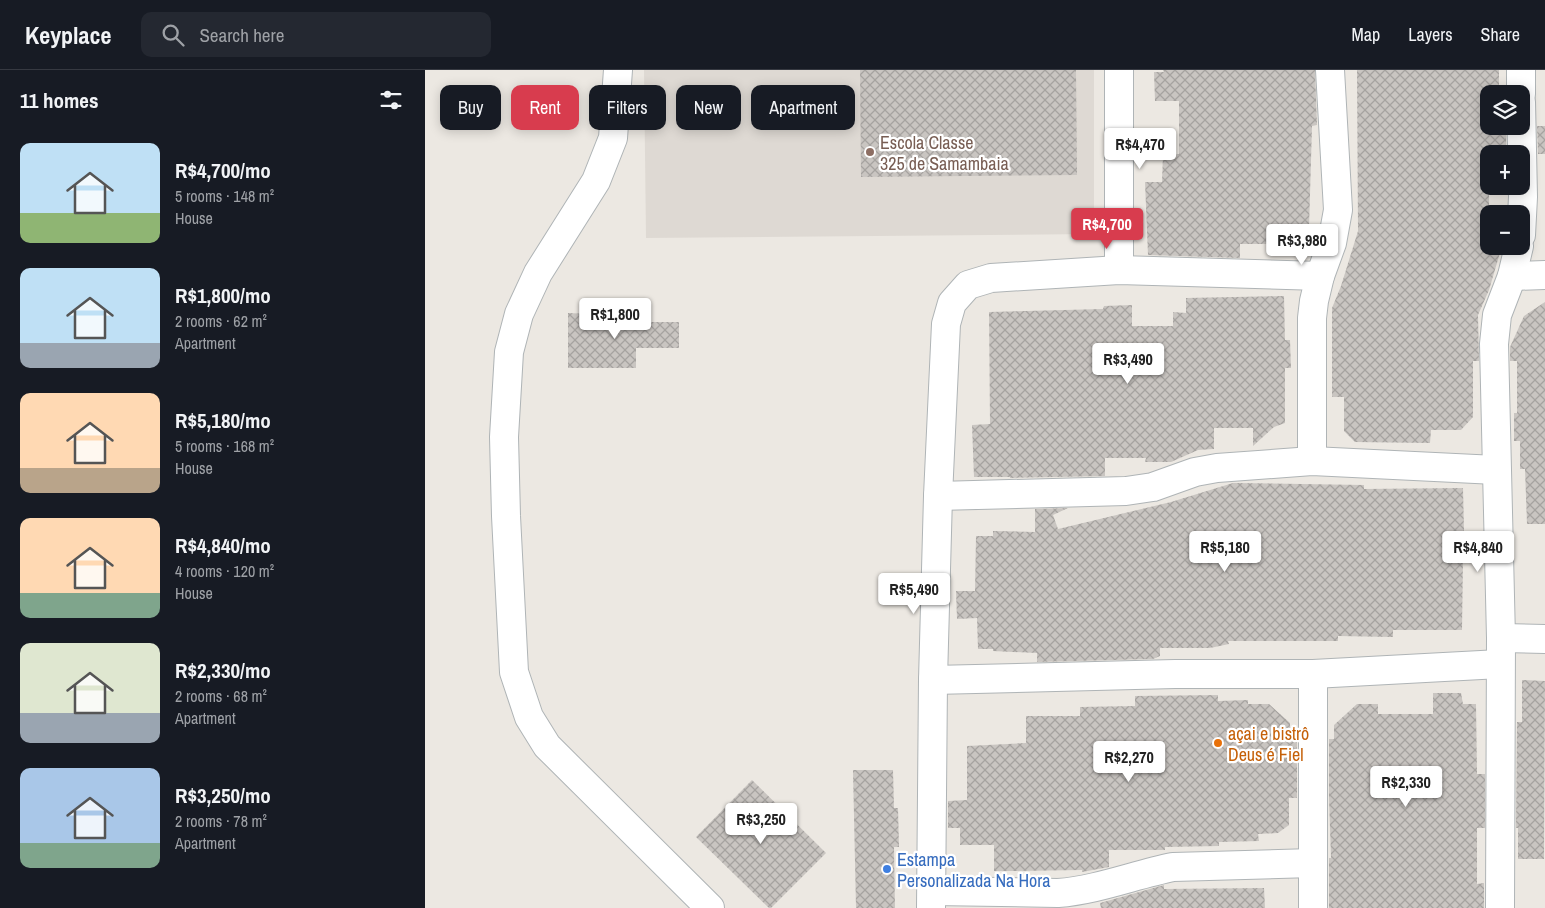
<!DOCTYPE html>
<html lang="en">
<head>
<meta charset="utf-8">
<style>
	:root { --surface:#171b24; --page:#242831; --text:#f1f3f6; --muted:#9ea1a6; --line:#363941; --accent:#d83c4e }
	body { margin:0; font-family:"Archivo Narrow",sans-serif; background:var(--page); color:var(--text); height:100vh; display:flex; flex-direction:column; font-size:19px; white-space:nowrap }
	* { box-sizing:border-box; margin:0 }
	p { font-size:16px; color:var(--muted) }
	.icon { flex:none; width:28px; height:28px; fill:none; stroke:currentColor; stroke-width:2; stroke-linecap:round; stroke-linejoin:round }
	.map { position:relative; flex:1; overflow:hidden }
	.details { display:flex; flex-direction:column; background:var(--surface); width:425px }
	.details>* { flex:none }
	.banner { position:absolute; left:15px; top:15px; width:475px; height:45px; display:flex; gap:10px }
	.tools { position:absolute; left:1055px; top:15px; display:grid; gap:10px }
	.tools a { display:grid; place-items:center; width:50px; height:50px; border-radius:10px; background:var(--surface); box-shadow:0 2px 12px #0003; font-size:25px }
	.price { position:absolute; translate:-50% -42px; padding:0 11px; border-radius:5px; background:#fff; color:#222; font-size:16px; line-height:32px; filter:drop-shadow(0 1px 2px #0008) }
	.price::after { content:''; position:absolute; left:50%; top:30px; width:15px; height:11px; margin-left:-8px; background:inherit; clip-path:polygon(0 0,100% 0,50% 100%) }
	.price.selected { background:var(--accent); color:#fff }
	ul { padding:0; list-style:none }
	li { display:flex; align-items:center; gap:15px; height:125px; padding:0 20px }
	li span { display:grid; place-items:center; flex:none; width:140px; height:100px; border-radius:10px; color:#555 }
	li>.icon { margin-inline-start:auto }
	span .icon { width:60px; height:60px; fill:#fffc; stroke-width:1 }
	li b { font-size:21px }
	h2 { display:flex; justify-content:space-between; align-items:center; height:60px; padding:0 20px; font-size:21px }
	.tag { padding:0 18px; border-radius:10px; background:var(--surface); box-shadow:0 2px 12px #0003; font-size:18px; line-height:45px }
	.tag.selected { background:var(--accent); color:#fff }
	header { display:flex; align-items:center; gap:30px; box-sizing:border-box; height:70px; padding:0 25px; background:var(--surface); border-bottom:1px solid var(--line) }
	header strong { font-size:24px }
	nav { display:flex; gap:28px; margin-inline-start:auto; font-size:18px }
	.search { width:350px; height:45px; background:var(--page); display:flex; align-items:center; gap:12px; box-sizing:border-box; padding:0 18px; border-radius:10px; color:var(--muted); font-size:19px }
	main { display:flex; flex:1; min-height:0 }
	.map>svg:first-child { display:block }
	.education { fill:#ded9d3 }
	.building { fill:url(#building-cross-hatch) }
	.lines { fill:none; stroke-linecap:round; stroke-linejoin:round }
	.minor-casing { stroke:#afb4b6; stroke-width:30 }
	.minor { stroke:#fff; stroke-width:28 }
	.education-dot { fill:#8d6e63; stroke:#fff; stroke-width:2 }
	.food-dot { fill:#e8710a; stroke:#fff; stroke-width:2 }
	.shop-dot { fill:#3f7fe0; stroke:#fff; stroke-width:2 }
	.labels { text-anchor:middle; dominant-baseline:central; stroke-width:4.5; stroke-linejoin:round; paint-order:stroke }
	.education-label { font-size:18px; fill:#785e54; stroke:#fff; text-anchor:start }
	.food-label { font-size:18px; fill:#c56008; stroke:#fff; text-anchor:start }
	.shop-label { font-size:18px; fill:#366cbe; stroke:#fff; text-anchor:start }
</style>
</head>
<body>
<header>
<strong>Keyplace</strong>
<div class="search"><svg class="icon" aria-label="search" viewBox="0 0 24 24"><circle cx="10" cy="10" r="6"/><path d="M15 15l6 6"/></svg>Search here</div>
<nav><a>Map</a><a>Layers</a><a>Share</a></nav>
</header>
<main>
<section class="details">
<h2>11 homes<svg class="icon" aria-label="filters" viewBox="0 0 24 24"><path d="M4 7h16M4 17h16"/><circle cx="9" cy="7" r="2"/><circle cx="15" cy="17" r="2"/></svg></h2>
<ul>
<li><span style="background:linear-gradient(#bfe0f5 70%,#8fb573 0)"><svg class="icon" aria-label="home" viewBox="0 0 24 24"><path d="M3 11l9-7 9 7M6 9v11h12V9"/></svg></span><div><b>R$4,700/mo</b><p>5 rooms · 148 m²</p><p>House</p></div></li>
<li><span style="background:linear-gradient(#bfe0f5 75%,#9aa5b1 0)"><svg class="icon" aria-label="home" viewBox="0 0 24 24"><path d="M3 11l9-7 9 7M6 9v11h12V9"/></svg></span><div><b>R$1,800/mo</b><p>2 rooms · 62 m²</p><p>Apartment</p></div></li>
<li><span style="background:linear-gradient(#ffd9b3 75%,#b9a48a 0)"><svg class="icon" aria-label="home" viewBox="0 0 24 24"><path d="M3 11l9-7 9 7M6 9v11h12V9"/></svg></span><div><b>R$5,180/mo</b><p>5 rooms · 168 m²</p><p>House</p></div></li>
<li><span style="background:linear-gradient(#ffd9b3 75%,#7fa58c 0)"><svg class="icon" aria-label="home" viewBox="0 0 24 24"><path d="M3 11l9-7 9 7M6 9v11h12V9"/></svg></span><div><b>R$4,840/mo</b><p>4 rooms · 120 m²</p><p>House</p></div></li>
<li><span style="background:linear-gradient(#dfe7d0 70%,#9aa5b1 0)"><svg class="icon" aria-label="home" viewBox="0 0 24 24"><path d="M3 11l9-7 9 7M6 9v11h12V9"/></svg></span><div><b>R$2,330/mo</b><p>2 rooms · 68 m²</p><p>Apartment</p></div></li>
<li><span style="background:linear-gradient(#a9c7e8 75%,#7fa58c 0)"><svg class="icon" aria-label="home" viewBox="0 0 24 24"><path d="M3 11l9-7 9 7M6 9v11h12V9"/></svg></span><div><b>R$3,250/mo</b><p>2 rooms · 78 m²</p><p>Apartment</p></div></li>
</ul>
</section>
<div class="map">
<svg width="1120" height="838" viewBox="0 0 1120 838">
	<defs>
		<pattern id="building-cross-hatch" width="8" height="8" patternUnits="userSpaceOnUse" patternTransform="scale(1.25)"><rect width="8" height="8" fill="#c9c5c1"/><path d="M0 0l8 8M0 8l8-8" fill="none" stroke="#a6a3a0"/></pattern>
	</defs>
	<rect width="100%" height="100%" fill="#ece8e2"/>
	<polygon class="education" points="219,0 669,0 669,164 221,168"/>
	<g class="building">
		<polygon points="435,0 651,0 652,105 436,107"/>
		<polygon points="738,0 890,0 892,55 887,56 884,159 875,170 844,171 844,174 815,174 815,188 723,185 720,112 737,112 738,84 754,84 754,31 730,31 729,2 739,2"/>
		<polygon points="932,0 1074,0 1074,24 1064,24 1064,56 1081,56 1081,84 1064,84 1064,136 1080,136 1081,144 1064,144 1064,176 1077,176 1064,220 1053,245 1054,291 1048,291 1048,347 1036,360 1006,360 1005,373 930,372 919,361 919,327 907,327 907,238 916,216 933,161"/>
		<polygon points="1112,56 1120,56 1120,84 1113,84"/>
		<polygon points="859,226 860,270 865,270 866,298 860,298 860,353 849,357 828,376 828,358 789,358 789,379 773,380 746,392 720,392 721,388 680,388 680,406 585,408 585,407 549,407 547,355 565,354 564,242 678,239 679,236 707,235 707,256 748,256 748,242 761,243 761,228"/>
		<polygon points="1120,232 1120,454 1102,454 1100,399 1095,399 1095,371 1089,371 1089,343 1092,343 1092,291 1085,291 1085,277 1099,246"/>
		<polygon points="143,243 211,246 211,252 254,252 254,278 211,278 211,298 143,298"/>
		<polygon points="808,413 939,415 939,419 1038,418 1039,461 1051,461 1051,490 1038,489 1037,560 968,560 968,567 913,566 913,571 803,571 804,574 785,578 735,578 735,586 728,589 612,592 612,583 568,581 568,579 553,579 552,548 532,549 531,521 550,521 551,466 568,466 568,461 610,462 610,439 643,438 628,445 633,459 746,432"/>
		<polygon points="1097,610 1120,611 1119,789 1093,789 1093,758 1091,758 1092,652 1097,652"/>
		<polygon points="1008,623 1036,623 1038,634 1051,634 1052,704 1060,704 1060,758 1052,758 1052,814 1059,813 1059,838 904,838 904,788 906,788 904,728 904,669 909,669 909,655 932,634 953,634 953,644 1008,644"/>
		<polygon points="793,625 793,631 823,630 823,634 844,634 865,653 865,671 872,670 872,728 864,728 864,755 853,763 833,764 834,771 794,772 794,776 740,777 740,780 684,780 684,797 657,802 657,800 589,801 569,801 569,775 535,775 535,758 523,758 523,731 542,730 542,676 601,673 601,646 655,646 655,637 710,636 710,626"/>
		<polygon points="428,700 468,700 469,738 473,738 474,777 469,777 470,838 431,838"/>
		<polygon points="327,710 401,783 346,838 344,838 271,767"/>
		<polygon points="739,815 739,819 839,818 840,838 676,838 675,833"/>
	</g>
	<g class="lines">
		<defs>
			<g id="minor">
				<polyline points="193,0 188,68 171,111 113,203 94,244 84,282 79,367 81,446 89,602 104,647 122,676 285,838"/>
				<polyline points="1096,0 1096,24"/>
				<polyline points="1096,32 1098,127 1096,165"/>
				<polyline points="694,200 694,0"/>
				<polyline points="1087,206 1120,205"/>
				<polyline points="887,391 887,248 889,231 895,206 907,173 913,140 905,0"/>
				<polyline points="513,426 701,421 728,417 770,402 792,398 887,391 1071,400"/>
				<polyline points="1076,568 1120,569"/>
				<polyline points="888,604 888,838"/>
				<polyline points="508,610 750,604 888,604 1075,594"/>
				<path d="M507,821L633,823C672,820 709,805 748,797L888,793"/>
				<polyline points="506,838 508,610 513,426 521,254 527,233 543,215 566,208 694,200 895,206"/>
				<polyline points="1075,838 1076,568 1069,274 1072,245 1087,206 1094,176"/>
			</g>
		</defs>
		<use href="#minor" class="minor-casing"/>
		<use href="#minor" class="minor"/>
	</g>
	<circle class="education-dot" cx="445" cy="82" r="5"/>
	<circle class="food-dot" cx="793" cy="673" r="5"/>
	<circle class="shop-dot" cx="462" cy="799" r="5"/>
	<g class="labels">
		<g class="education-label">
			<text x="455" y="72">Escola Classe<tspan x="455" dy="21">325 de Samambaia</tspan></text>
		</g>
		<g class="food-label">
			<text x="803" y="663">açai e bistrô<tspan x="803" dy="21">Deus é Fiel</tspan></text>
		</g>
		<g class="shop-label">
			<text x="472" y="789">Estampa<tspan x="472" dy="21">Personalizada Na Hora</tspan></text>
		</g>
	</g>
</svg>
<div class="tools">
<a><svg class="icon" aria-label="layers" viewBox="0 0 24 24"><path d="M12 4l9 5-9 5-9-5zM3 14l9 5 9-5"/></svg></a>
<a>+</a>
<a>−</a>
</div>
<b class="price" style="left:715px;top:100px">R$4,470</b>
<b class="price selected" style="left:682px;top:180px">R$4,700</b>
<b class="price" style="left:877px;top:196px">R$3,980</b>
<b class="price" style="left:190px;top:270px">R$1,800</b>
<b class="price" style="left:703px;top:315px">R$3,490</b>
<b class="price" style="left:800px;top:503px">R$5,180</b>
<b class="price" style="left:1053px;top:503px">R$4,840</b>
<b class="price" style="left:489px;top:545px">R$5,490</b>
<b class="price" style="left:704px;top:713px">R$2,270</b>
<b class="price" style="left:981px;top:738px">R$2,330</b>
<b class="price" style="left:336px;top:775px">R$3,250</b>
<div class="banner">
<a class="tag">Buy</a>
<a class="tag selected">Rent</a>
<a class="tag">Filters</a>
<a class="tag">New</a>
<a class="tag">Apartment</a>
</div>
</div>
</main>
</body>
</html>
